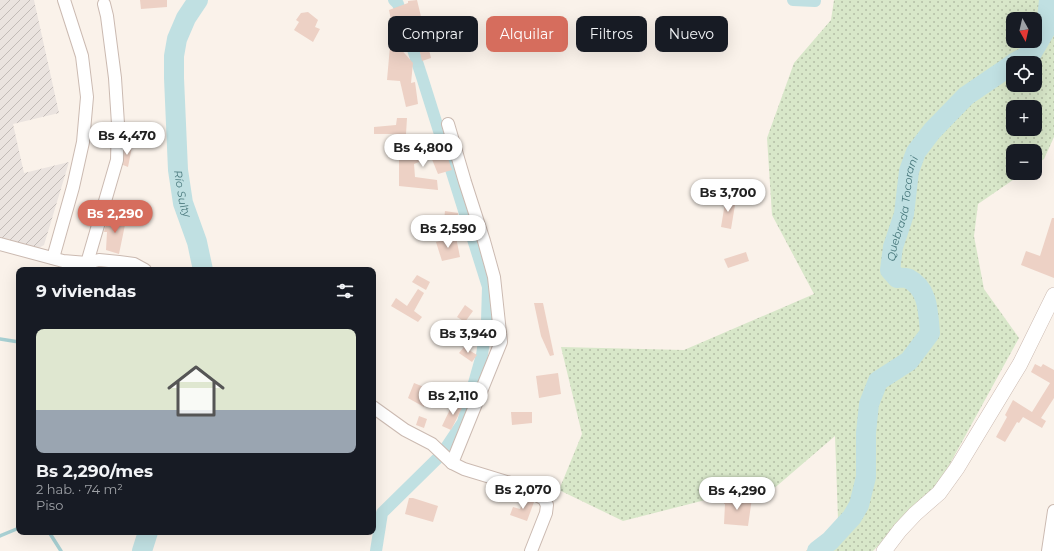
<!DOCTYPE html>
<html lang="es">
<head>
<meta charset="utf-8">
<style>
	:root { --surface:#171b24; --page:#242831; --text:#f1f3f6; --muted:#9ea1a6; --accent:#d66d5d }
	body { margin:0; font-family:Montserrat,sans-serif; background:var(--page); color:var(--text); height:100vh; display:flex; flex-direction:column; font-size:15px; white-space:nowrap }
	* { box-sizing:border-box; margin:0 }
	p { font-size:13px; color:var(--muted) }
	.icon { flex:none; width:22px; height:22px; fill:none; stroke:currentColor; stroke-width:2; stroke-linecap:round; stroke-linejoin:round }
	.map { position:relative; flex:1; overflow:hidden }
	.details { position:absolute; left:16px; top:267px; width:360px; height:268px; display:flex; flex-direction:column; background:var(--surface); border-radius:8px; box-shadow:0 4px 16px #0002 }
	.details>* { flex:none }
	.banner { position:absolute; left:388px; top:16px; width:380px; height:36px; display:flex; gap:8px }
	.needle { width:26px; rotate:172deg }
	.fabs { position:absolute; left:1006px; top:12px; display:grid; gap:8px }
	.fabs a { display:grid; place-items:center; width:36px; height:36px; border-radius:8px; background:var(--surface); box-shadow:0 4px 16px #0002; font-size:20px }
	.price { position:absolute; translate:-50% -34px; padding:0 9px; border-radius:14px; background:#fff; color:#222; font-size:13px; line-height:26px; filter:drop-shadow(0 1px 2px #0008) }
	.price::after { content:''; position:absolute; left:50%; top:24px; width:12px; height:9px; margin-left:-6px; background:inherit; clip-path:polygon(0 0,100% 0,50% 100%) }
	.price.active { background:var(--accent); color:#fff }
	ul { padding:0; list-style:none }
	li { display:grid; align-content:center; gap:8px; height:212px; padding:0 20px }
	li span { display:grid; place-items:center; height:124px; border-radius:8px; color:#555 }
	li>.icon { margin-inline-start:auto }
	span .icon { width:72px; height:72px; fill:#fffc; stroke-width:1 }
	li b { font-size:17px }
	h2 { display:flex; justify-content:space-between; align-items:center; height:48px; padding:0 20px; font-size:17px }
	.chip { padding:0 14px; border-radius:8px; background:var(--surface); box-shadow:0 4px 16px #0002; font-size:14px; line-height:36px }
	.chip.active { background:var(--accent); color:#fff }
	.map>svg:first-child { display:block }
	.industrial { fill:url(#industrial-furrows) }
	.grass { fill:url(#grass-dots); fill-rule:evenodd }
	.lines { fill:none; stroke-linecap:round; stroke-linejoin:round }
	.stream { stroke:#a8d0d3; stroke-width:3.5 }
	.canal { stroke:#c0e0e2; stroke-width:12 }
	.river { stroke:#c0e0e2; stroke-width:20 }
	.building { fill:#edd1c5 }
	.minor-casing { stroke:#cbbab1; stroke-width:14 }
	.tertiary-casing { stroke:#cbbab1; stroke-width:16 }
	.minor { stroke:#fff; stroke-width:12 }
	.tertiary { stroke:#fff; stroke-width:15 }
	.labels { text-anchor:middle; dominant-baseline:central; stroke-width:3.5; stroke-linejoin:round; paint-order:stroke }
	.water-label { font-size:11px; font-style:italic; fill:#48787c; stroke:#fdf7f0 }
</style>
</head>
<body>
<div class="map">
<svg width="1054" height="551" viewBox="0 0 1054 551">
	<defs>
		<pattern id="industrial-furrows" width="10" height="10" patternUnits="userSpaceOnUse"><rect width="10" height="10" fill="#eae3df"/><path d="M-1 1l2-2M0 10L10 0M9 11l2-2" fill="none" stroke="#c2bbb7"/></pattern>
		<pattern id="grass-dots" width="8" height="8" patternUnits="userSpaceOnUse"><rect width="8" height="8" fill="#d8e7c9"/><path d="M2 2h.1M6 6h.1" fill="none" stroke="#b4bea6" stroke-width="1.8" stroke-linecap="round"/></pattern>
	</defs>
	<rect width="100%" height="100%" fill="#faf2ea"/>
	<polygon class="industrial" points="0,0 34,0 59,113 13,124 24,173 69,162 44,245 37,249 0,240"/>
	<path class="grass" d="M834,0H1054V137L1044,159L1035,165V151H1013V173H1023L978,204L974,236L984,289L1019,338L941,480L873,551H806L817,543L838,519L835,436L764,497H717L623,521L559,490L582,434L561,347L684,350L814,294L772,215L767,138L794,63L831,20ZM1013,19H1035V41H1013ZM1013,63H1035V85H1013ZM1013,107H1035V129H1013Z"/>
	<g class="lines">
		<g class="stream">
			<polyline points="0,339 19,342"/>
			<polyline points="49,532 61,551"/>
			<polyline points="0,536 19,528"/>
		</g>
		<g class="canal">
			<polyline points="394,0 398,4 422,77 488,287 487,321 482,355 463,422 445,449"/>
			<polyline points="793,0 815,1"/>
			<polyline points="376,551 382,513 442,454"/>
		</g>
		<g class="river">
			<path id="s1" d="M198,0L186,18L177,39L174,56V78L178,170L183,203L197,242L203,270"/>
			<polyline points="1014,63 1032,53 1046,29 1049,0"/>
			<polyline points="142,551 148,532"/>
			<path id="s2" d="M817,551L830,541L852,517L859,505L866,477V433L869,404L878,381L909,361L930,333C928,314 929,289 909,279C906,277 901,278 897,278L890,270L893,247L904,214L909,171L916,152L932,131L966,96L1013,64"/>
		</g>
	</g>
	<g class="building">
		<polygon points="140,0 167,0 167,7 141,9"/>
		<polygon points="417,0 431,58 422,61 415,31 394,35 389,10 408,3 408,1"/>
		<polygon points="308,12 318,20 315,27 320,29 313,42 294,30 299,22 296,20 301,13"/>
		<polygon points="390,46 399,47 413,63 411,83 415,82 418,104 406,107 400,81 387,80"/>
		<polygon points="397,118 407,118 406,134 374,134 374,127 396,125"/>
		<polygon points="140,132 152,134 151,143 139,142"/>
		<polygon points="443,144 452,170 438,174 431,157 414,164 415,177 437,180 438,190 399,186 399,155 430,154 428,149"/>
		<polygon points="125,146 132,147 128,167 123,165"/>
		<polygon points="726,197 736,199 731,229 721,227"/>
		<polygon points="445,211 458,213 457,222 444,220"/>
		<polygon points="108,217 126,220 119,254 106,250 107,232 104,232"/>
		<polygon points="1052,218 1054,218 1054,278 1021,265 1026,251 1040,256"/>
		<polygon points="456,237 460,257 442,261 436,242"/>
		<polygon points="746,252 749,261 728,268 724,259"/>
		<polygon points="417,275 430,282 426,290 412,282"/>
		<polygon points="418,289 424,293 414,311 422,317 418,322 391,306 396,298 407,306"/>
		<polygon points="534,303 543,303 554,355 550,356 541,336"/>
		<polygon points="465,305 473,311 465,322 457,317"/>
		<polygon points="464,347 477,355 472,362 459,353"/>
		<polygon points="1035,364 1041,367 1043,364 1054,370 1054,398 1041,418 1046,421 1042,428 1023,417 1019,423 1017,422 1005,442 996,437 1007,417 1005,415 1013,400 1032,412 1050,383 1031,372"/>
		<polygon points="558,373 561,394 539,398 536,376"/>
		<polygon points="414,383 424,387 422,390 428,394 424,407 408,398"/>
		<polygon points="454,401 463,406 451,430 442,426"/>
		<polygon points="511,412 532,412 532,423 512,425"/>
		<polygon points="419,416 427,419 424,428 416,425"/>
		<polygon points="726,496 752,498 748,526 724,524 725,504 724,504"/>
		<polygon points="409,498 413,498 438,506 433,522 405,514"/>
		<polygon points="525,498 534,502 527,521 510,515 513,507 520,509"/>
	</g>
	<g class="lines">
		<defs>
			<g id="minor">
				<polyline points="448,124 465,182 484,241 494,277 501,342 452,463"/>
				<polyline points="0,244 63,261 87,263 99,260 119,262 134,264 145,270"/>
				<polyline points="53,258 73,187 83,142 87,97 82,56 64,0"/>
				<polyline points="87,263 117,160 118,124 115,78 107,16 104,4"/>
				<polyline points="373,407 405,430 432,444 452,463 464,469 520,486 544,499 547,505 546,513 531,551"/>
				<polyline points="1048,551 1054,511"/>
			</g>
			<polyline id="tertiary" points="884,551 900,530 915,514 939,493 957,468 1020,364 1054,295"/>
		</defs>
		<use href="#minor" class="minor-casing"/>
		<use href="#tertiary" class="tertiary-casing"/>
		<use href="#minor" class="minor"/>
		<use href="#tertiary" class="tertiary"/>
	</g>
	<g class="labels">
		<g class="water-label">
			<text stroke="none"><textPath href="#s1" startOffset="200">Río Sulty</textPath></text>
			<text stroke="none"><textPath href="#s2" startOffset="408">Quebrada Tocorani</textPath></text>
		</g>
	</g>
</svg>
<div class="fabs">
<a><svg class="needle" viewBox="-14 -14 28 28"><path d="M0-13l5 13h-10z" fill="#e53935"/><path d="M0 13l5-13h-10z" fill="#9ea1a6"/></svg></a>
<a><svg class="icon" aria-label="locate" viewBox="0 0 24 24"><circle cx="12" cy="12" r="6"/><path d="M12 2v4M12 18v4M2 12h4M18 12h4"/></svg></a>
<a>+</a>
<a>−</a>
</div>
<b class="price" style="left:127px;top:156px">Bs 4,470</b>
<b class="price" style="left:423px;top:168px">Bs 4,800</b>
<b class="price" style="left:728px;top:213px">Bs 3,700</b>
<b class="price active" style="left:115px;top:234px">Bs 2,290</b>
<b class="price" style="left:448px;top:249px">Bs 2,590</b>
<b class="price" style="left:468px;top:354px">Bs 3,940</b>
<b class="price" style="left:453px;top:416px">Bs 2,110</b>
<b class="price" style="left:523px;top:510px">Bs 2,070</b>
<b class="price" style="left:737px;top:511px">Bs 4,290</b>
<div class="banner">
<a class="chip">Comprar</a>
<a class="chip active">Alquilar</a>
<a class="chip">Filtros</a>
<a class="chip">Nuevo</a>
</div>
<section class="details">
<h2>9 viviendas<svg class="icon" aria-label="filters" viewBox="0 0 24 24"><path d="M4 7h16M4 17h16"/><circle cx="9" cy="7" r="2"/><circle cx="15" cy="17" r="2"/></svg></h2>
<ul>
<li><span style="background:linear-gradient(#dfe7d0 65%,#9aa5b1 0)"><svg class="icon" aria-label="home" viewBox="0 0 24 24"><path d="M3 11l9-7 9 7M6 9v11h12V9"/></svg></span><div><b>Bs 2,290/mes</b><p>2 hab. · 74 m²</p><p>Piso</p></div></li>
</ul>
</section>
</div>
</body>
</html>
